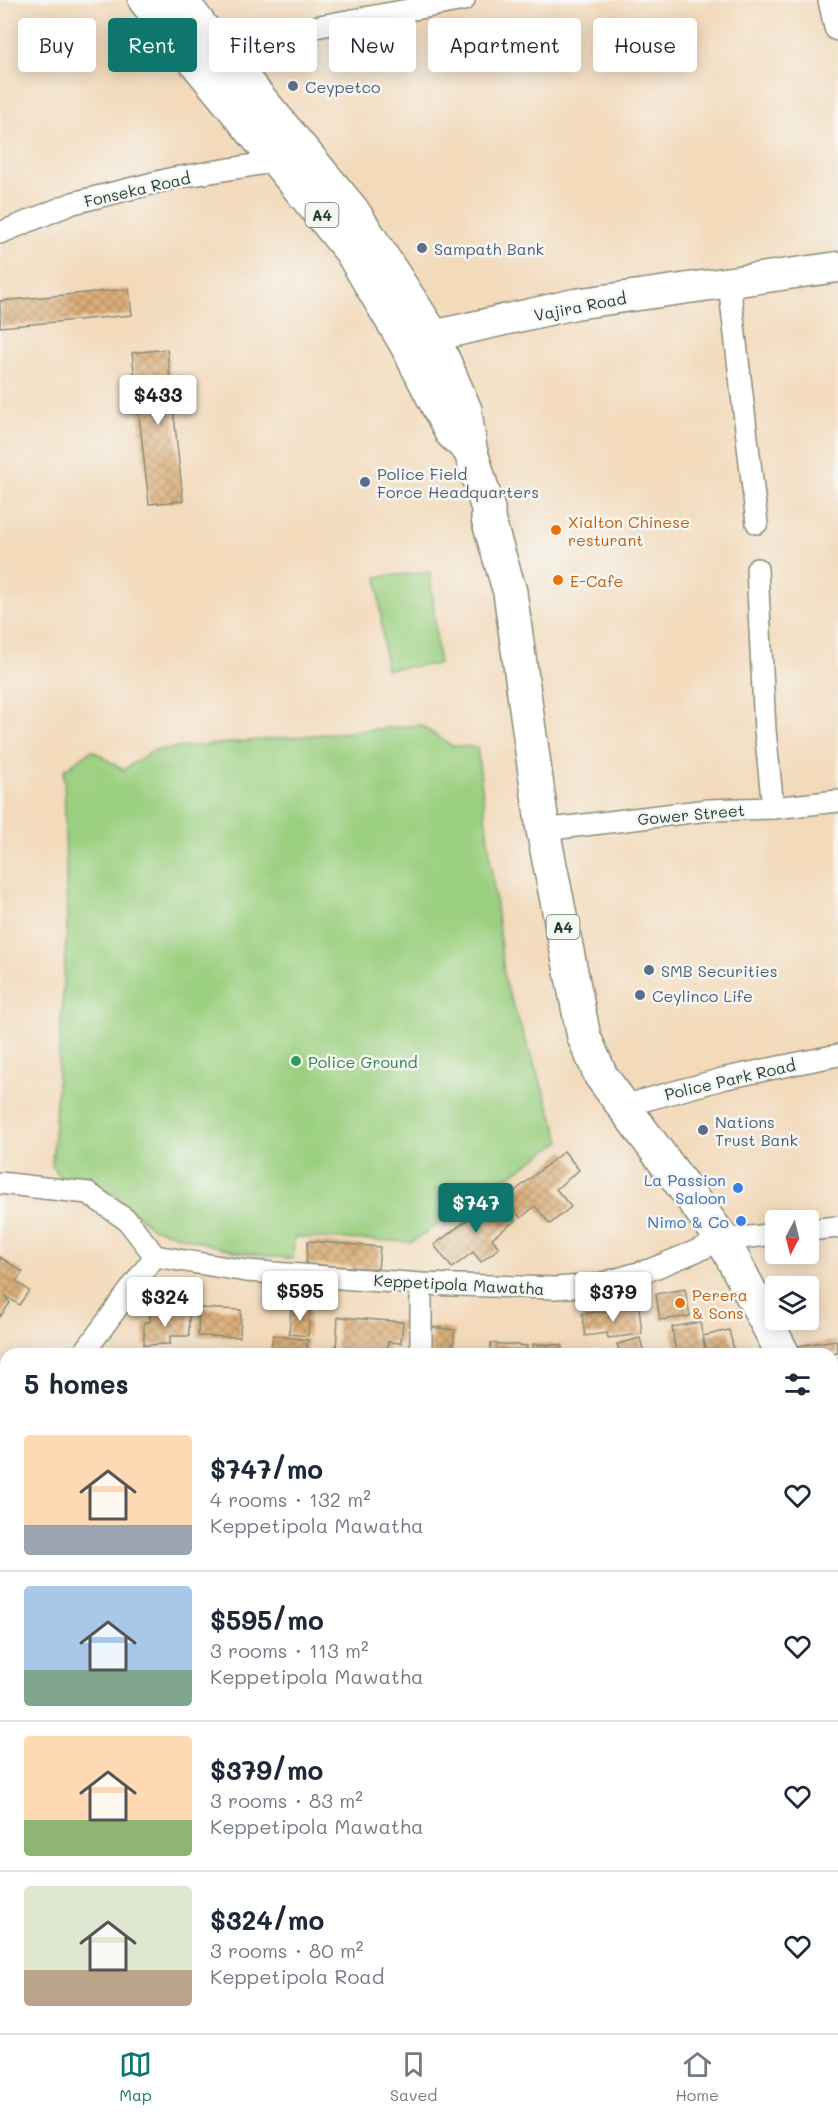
<!DOCTYPE html>
<html lang="en">
<head>
<meta charset="utf-8">
<style>
	:root { --surface:#fff; --page:#f6f6f7; --text:#1f2937; --muted:#747a83; --line:#e0e1e3; --accent:#0f766e }
	body { margin:0; font-family:Mali,sans-serif; background:var(--page); color:var(--text); height:100vh; display:flex; flex-direction:column; font-size:22px; white-space:nowrap }
	* { box-sizing:border-box; margin:0 }
	p { font-size:20px; color:var(--muted) }
	.icon { flex:none; width:33px; height:33px; fill:none; stroke:currentColor; stroke-width:2; stroke-linecap:round; stroke-linejoin:round }
	.map { position:relative; flex:1; overflow:hidden }
	.panel { position:absolute; left:0px; top:1348px; width:838px; height:686px; display:flex; flex-direction:column; background:var(--surface); border-radius:18px 18px 0 0; box-shadow:0 3px 15px #0003 }
	.panel>* { flex:none }
	.hud { position:absolute; left:18px; top:18px; width:802px; height:54px; display:flex; gap:12px }
	.needle { width:39px; rotate:187deg }
	.buttons { position:absolute; left:765px; top:1210px; display:grid; gap:12px }
	.buttons a { display:grid; place-items:center; width:54px; height:54px; border-radius:6px; background:var(--surface); box-shadow:0 3px 15px #0003; font-size:30px }
	.price { position:absolute; translate:-50% -51px; padding:0 14px; border-radius:6px; background:#fff; color:#222; font-size:20px; line-height:39px; filter:drop-shadow(0 2px 3px #0008) }
	.price::after { content:''; position:absolute; left:50%; top:36px; width:18px; height:14px; margin-left:-9px; background:inherit; clip-path:polygon(0 0,100% 0,50% 100%) }
	.price.active { background:var(--accent); color:#fff }
	ul { padding:0; list-style:none }
	li { display:flex; align-items:center; gap:18px; height:150px; padding:0 24px }
	li+li { border-top:2px solid var(--line) }
	li span { display:grid; place-items:center; flex:none; width:168px; height:120px; border-radius:6px; color:#555 }
	li>.icon { margin-inline-start:auto }
	span .icon { width:72px; height:72px; fill:#fffc; stroke-width:1 }
	li b { font-size:26px }
	h2 { display:flex; justify-content:space-between; align-items:center; height:72px; padding:0 24px; font-size:26px }
	.chip { padding:0 21px; border-radius:6px; background:var(--surface); box-shadow:0 3px 15px #0003; font-size:21px; line-height:54px }
	.chip.active { background:var(--accent); color:#fff }
	.tabs { display:flex; justify-content:space-around; align-items:center; height:84px; border-top:2px solid var(--line); background:var(--surface); font-size:16px; color:var(--muted) }
	.tabs a { display:grid; justify-items:center; gap:3px }
	.tabs .active { color:var(--accent) }
	.map>svg:first-child { display:block }
	.green { fill:#9cd081; stroke:#5e865a; stroke-width:1.5 }
	.building { fill:url(#building-cross-hatch) }
	.lines { fill:none; stroke-linecap:round; stroke-linejoin:round }
	.minor-casing { stroke:#898c78; stroke-width:24 }
	.tertiary-casing { stroke:#898c78; stroke-width:30 }
	.secondary-casing { stroke:#898c78; stroke-width:33 }
	.trunk-casing { stroke:#898c78; stroke-width:36 }
	.minor { stroke:#fff; stroke-width:21 }
	.tertiary { stroke:#fff; stroke-width:27 }
	.secondary { stroke:#fff; stroke-width:30 }
	.trunk { stroke:#fff; stroke-width:33 }
	.service-dot { fill:#5c6f8a; stroke:#f6f6f2; stroke-width:2 }
	.food-dot { fill:#e8710a; stroke:#f6f6f2; stroke-width:2 }
	.leisure-dot { fill:#2e9e5b; stroke:#f6f6f2; stroke-width:2 }
	.shop-dot { fill:#3f7fe0; stroke:#f6f6f2; stroke-width:2 }
	.labels { text-anchor:middle; dominant-baseline:central; stroke-width:5; stroke-linejoin:round; paint-order:stroke }
	.shield { fill:#f6f6f2; stroke:#60746d; stroke-width:1.5 }
	.shield-label { font-size:15px; font-weight:bold; fill:#1f3d34 }
	.service-label { font-size:16px; fill:#4e5e75; stroke:#f6f6f2; text-anchor:start }
	.street-label { font-size:16px; fill:#1f3d34; stroke:#f6f6f2 }
	.food-label { font-size:16px; fill:#c56008; stroke:#f6f6f2; text-anchor:start }
	.leisure-label { font-size:16px; fill:#27864d; stroke:#f6f6f2; text-anchor:start }
	.shop-label { font-size:16px; fill:#366cbe; stroke:#f6f6f2; text-anchor:end }
</style>
</head>
<body>
<div class="map">
<svg width="838" height="2033" viewBox="0 0 838 2033">
	<defs>
		<pattern id="building-cross-hatch" width="8" height="8" patternUnits="userSpaceOnUse" patternTransform="scale(1.5)"><rect width="8" height="8" fill="#ddaf79"/><path d="M0 0l8 8M0 8l8-8" fill="none" stroke="#b39064"/></pattern>
	</defs>
	<rect width="100%" height="100%" fill="#f6f6f2"/>
	<filter id="ink" filterUnits="userSpaceOnUse"><feTurbulence type="fractalNoise" baseFrequency=".0167" numOctaves="2"/><feDisplacementMap in="SourceGraphic" scale="12" xChannelSelector="R" yChannelSelector="G"/><feConvolveMatrix kernelMatrix="1 2 1 2 8 2 1 2 1" color-interpolation-filters="sRGB"/></filter>
	<filter id="wash" filterUnits="userSpaceOnUse"><feTurbulence type="fractalNoise" baseFrequency=".008" numOctaves="4" result="noise"/><feDisplacementMap in="SourceGraphic" scale="24" xChannelSelector="R" yChannelSelector="G"/><feGaussianBlur stdDeviation="1.35" result="paint"/><feColorMatrix in="noise" values="0 0 0 0 0 0 0 0 0 0 0 0 0 0 0 0 0 1.4 0 .05"/><feComposite in="paint" operator="in"/></filter>
	<g filter="url(#wash)">
		<rect width="100%" height="100%" fill="#f3dabb"/>
		<g class="green">
			<polygon points="430,572 439,664 386,669 377,577"/>
			<polygon points="420,725 452,746 477,747 505,982 561,1141 412,1242 294,1237 293,1259 236,1252 152,1228 113,1193 65,1184 52,1166 67,926 64,770 92,750 123,770 154,750"/>
			<polygon points="0,1539 6,1541 6,1831 0,1833"/>
		</g>
		<g id="blocks">
			<g class="building">
				<polygon points="129,289 132,315 0,327 0,301"/>
				<polygon points="167,349 183,501 149,504 132,353"/>
				<polygon points="564,1151 579,1170 556,1189 571,1207 550,1224 535,1206 521,1218 505,1199"/>
				<polygon points="498,1197 516,1220 492,1238 499,1248 481,1262 473,1252 452,1268 434,1245"/>
				<polygon points="308,1241 380,1247 378,1269 306,1264"/>
				<polygon points="0,1257 23,1272 16,1281 29,1291 19,1305 5,1295 10,1303 0,1317"/>
				<polygon points="685,1289 690,1316 660,1320 656,1294"/>
				<polygon points="639,1307 642,1334 608,1338 607,1333 585,1336 582,1314"/>
				<polygon points="199,1308 241,1310 240,1337 198,1336"/>
				<polygon points="291,1309 310,1310 308,1336 289,1334"/>
				<polygon points="150,1314 189,1314 189,1336 170,1336 170,1344 144,1345 144,1322 150,1322"/>
				<polygon points="338,1317 403,1322 401,1343 388,1342 387,1354 328,1354 328,1349 336,1350"/>
				<polygon points="700,1322 706,1354 676,1354 672,1327"/>
				<polygon points="432,1327 455,1330 452,1354 429,1354"/>
				<polygon points="729,1330 735,1354 707,1354 703,1336"/>
				<polygon points="273,1335 308,1340 306,1354 270,1354"/>
				<polygon points="640,1338 644,1354 620,1354 617,1344"/>
				<polygon points="836,1340 838,1353 832,1354 799,1354 797,1346"/>
				<polygon points="491,1343 527,1346 526,1354 490,1354"/>
				<polygon points="533,1344 562,1345 561,1354 533,1354"/>
				<rect x="240" y="1350" width="23" height="4"/>
				<polygon points="838,1376 838,1391 832,1393 832,1378"/>
				<polygon points="838,1394 838,1407 832,1409 832,1395"/>
				<polygon points="838,1411 838,1437 832,1438 832,1412"/>
				<polygon points="836,1611 838,1616 838,1649 832,1650 832,1612"/>
				<polygon points="838,1660 838,1682 832,1683 832,1661"/>
				<polygon points="838,1791 838,1829 832,1830 832,1793"/>
				<polygon points="6,1837 6,1875 0,1877 0,1839"/>
				<polygon points="832,1883 838,1884 838,1911 832,1910"/>
				<polygon points="838,1941 838,1966 832,1967 832,1943"/>
				<polygon points="838,1975 838,2023 832,2024 832,1976"/>
				<polygon points="130,2028 151,2028 153,2033 117,2033"/>
				<polygon points="154,2028 187,2028 189,2033 156,2033"/>
				<polygon points="566,2028 606,2028 607,2033 568,2033"/>
			</g>
		</g>
	</g>
	<g filter="url(#ink)">
		<use href="#blocks" fill-opacity="0" stroke="#898c78" stroke-width="1.5"/>
		<g class="lines">
			<defs>
				<g id="minor">
					<polyline points="215,45 464,0"/>
					<polyline points="0,233 73,203 174,178 279,161"/>
					<polyline points="729,283 757,523"/>
					<polyline points="757,569 765,730 773,808"/>
					<polyline points="543,830 708,810 773,808 838,801"/>
					<polyline points="623,1106 726,1078 838,1055"/>
					<polyline points="0,1183 88,1193 128,1221 155,1256 246,1271 421,1284 555,1288 596,1285 652,1269 723,1240 776,1234"/>
					<polyline points="808,1230 838,1227"/>
					<polyline points="421,1284 421,1354"/>
					<polyline points="83,1354 155,1256"/>
					<polyline points="832,1446 838,1445"/>
					<polyline points="0,1465 6,1461"/>
					<polyline points="832,1920 838,1920"/>
					<polyline points="434,2028 439,2033"/>
				</g>
				<polyline id="tertiary" points="832,0 838,27"/>
				<polyline id="secondary" points="410,341 575,304 838,267"/>
				<g id="trunk">
					<polyline points="145,0 351,251 405,342 451,432 466,446"/>
					<polyline points="181,0 215,45 352,210 433,336 465,410 470,449 488,509 488,519 510,592 543,830 584,1037 601,1076 723,1240 783,1354"/>
					<polyline points="832,1483 838,1499"/>
				</g>
			</defs>
			<use href="#minor" class="minor-casing"/>
			<use href="#tertiary" class="tertiary-casing"/>
			<use href="#secondary" class="secondary-casing"/>
			<use href="#trunk" class="trunk-casing"/>
			<use href="#minor" class="minor"/>
			<use href="#tertiary" class="tertiary"/>
			<use href="#secondary" class="secondary"/>
			<use href="#trunk" class="trunk"/>
		</g>
	</g>
	<g class="service-dot">
		<circle cx="293" cy="86" r="6"/>
		<circle cx="422" cy="248" r="6"/>
		<circle cx="365" cy="482" r="6"/>
		<circle cx="649" cy="970" r="6"/>
		<circle cx="640" cy="995" r="6"/>
		<circle cx="703" cy="1130" r="6"/>
	</g>
	<g class="food-dot">
		<circle cx="556" cy="530" r="6"/>
		<circle cx="558" cy="580" r="6"/>
		<circle cx="680" cy="1303" r="6"/>
	</g>
	<circle class="leisure-dot" cx="296" cy="1061" r="6"/>
	<g class="shop-dot">
		<circle cx="738" cy="1188" r="6"/>
		<circle cx="741" cy="1221" r="6"/>
	</g>
	<g class="labels">
		<g class="shield">
			<rect x="305.5" y="203" width="33" height="24" rx="4.5"/>
			<rect x="546.5" y="915" width="33" height="24" rx="4.5"/>
		</g>
		<g class="shield-label">
			<text x="322" y="215">A4</text>
			<text x="563" y="927">A4</text>
		</g>
		<g class="service-label">
			<text x="305" y="86">Ceypetco</text>
			<text x="434" y="248">Sampath Bank</text>
			<text x="377" y="473">Police Field<tspan x="377" dy="18">Force Headquarters</tspan></text>
			<text x="661" y="970">SMB Securities</text>
			<text x="652" y="995">Ceylinco Life</text>
			<text x="715" y="1121">Nations<tspan x="715" dy="18">Trust Bank</tspan></text>
		</g>
		<g class="street-label">
			<text transform="translate(137 189) rotate(-13)">Fonseka Road</text>
			<text transform="translate(580 306) rotate(-11)">Vajira Road</text>
			<text transform="translate(691 814) rotate(-5)">Gower Street</text>
			<text transform="translate(730 1079) rotate(-13)">Police Park Road</text>
			<text transform="translate(459 1284) rotate(3)">Keppetipola Mawatha</text>
		</g>
		<g class="food-label">
			<text x="568" y="521">Xialton Chinese<tspan x="568" dy="18">resturant</tspan></text>
			<text x="570" y="580">E-Cafe</text>
			<text x="692" y="1294">Perera<tspan x="692" dy="18">&amp; Sons</tspan></text>
		</g>
		<g class="leisure-label">
			<text x="308" y="1061">Police Ground</text>
		</g>
		<g class="shop-label">
			<text x="726" y="1179">La Passion<tspan x="726" dy="18">Saloon</tspan></text>
			<text x="729" y="1221">Nimo &amp; Co</text>
		</g>
	</g>
</svg>
<div class="buttons">
<a><svg class="needle" viewBox="-14 -14 28 28"><path d="M0-13l5 13h-10z" fill="#e53935"/><path d="M0 13l5-13h-10z" fill="#747a83"/></svg></a>
<a><svg class="icon" aria-label="layers" viewBox="0 0 24 24"><path d="M12 4l9 5-9 5-9-5zM3 14l9 5 9-5"/></svg></a>
</div>
<b class="price" style="left:158px;top:426px">$433</b>
<b class="price active" style="left:476px;top:1234px">$747</b>
<b class="price" style="left:300px;top:1322px">$595</b>
<b class="price" style="left:613px;top:1323px">$379</b>
<b class="price" style="left:165px;top:1328px">$324</b>
<div class="hud">
<a class="chip">Buy</a>
<a class="chip active">Rent</a>
<a class="chip">Filters</a>
<a class="chip">New</a>
<a class="chip">Apartment</a>
<a class="chip">House</a>
</div>
<section class="panel">
<h2>5 homes<svg class="icon" aria-label="filters" viewBox="0 0 24 24"><path d="M4 7h16M4 17h16"/><circle cx="9" cy="7" r="2"/><circle cx="15" cy="17" r="2"/></svg></h2>
<ul>
<li><span style="background:linear-gradient(#ffd9b3 75%,#9aa5b1 0)"><svg class="icon" aria-label="home" viewBox="0 0 24 24"><path d="M3 11l9-7 9 7M6 9v11h12V9"/></svg></span><div><b>$747/mo</b><p>4 rooms · 132 m²</p><p>Keppetipola Mawatha</p></div><svg class="icon" aria-label="heart" viewBox="0 0 24 24"><path d="M12 20l-8-8c-3-5 5-10 8-4 3-6 11-1 8 4z"/></svg></li>
<li><span style="background:linear-gradient(#a9c7e8 70%,#7fa58c 0)"><svg class="icon" aria-label="home" viewBox="0 0 24 24"><path d="M3 11l9-7 9 7M6 9v11h12V9"/></svg></span><div><b>$595/mo</b><p>3 rooms · 113 m²</p><p>Keppetipola Mawatha</p></div><svg class="icon" aria-label="heart" viewBox="0 0 24 24"><path d="M12 20l-8-8c-3-5 5-10 8-4 3-6 11-1 8 4z"/></svg></li>
<li><span style="background:linear-gradient(#ffd9b3 70%,#8fb573 0)"><svg class="icon" aria-label="home" viewBox="0 0 24 24"><path d="M3 11l9-7 9 7M6 9v11h12V9"/></svg></span><div><b>$379/mo</b><p>3 rooms · 83 m²</p><p>Keppetipola Mawatha</p></div><svg class="icon" aria-label="heart" viewBox="0 0 24 24"><path d="M12 20l-8-8c-3-5 5-10 8-4 3-6 11-1 8 4z"/></svg></li>
<li><span style="background:linear-gradient(#dfe7d0 70%,#b9a48a 0)"><svg class="icon" aria-label="home" viewBox="0 0 24 24"><path d="M3 11l9-7 9 7M6 9v11h12V9"/></svg></span><div><b>$324/mo</b><p>3 rooms · 80 m²</p><p>Keppetipola Road</p></div><svg class="icon" aria-label="heart" viewBox="0 0 24 24"><path d="M12 20l-8-8c-3-5 5-10 8-4 3-6 11-1 8 4z"/></svg></li>
</ul>
</section>
</div>
<nav class="tabs">
<a class="active"><svg class="icon" aria-label="map" viewBox="0 0 24 24"><path d="M3 6l6-2 6 2 6-2v14l-6 2-6-2-6 2zM9 4v14M15 6v14"/></svg>Map</a>
<a><svg class="icon" aria-label="saved" viewBox="0 0 24 24"><path d="M7 4h10v16l-5-4-5 4z"/></svg>Saved</a>
<a><svg class="icon" aria-label="home" viewBox="0 0 24 24"><path d="M3 11l9-7 9 7M6 9v11h12V9"/></svg>Home</a>
</nav>
</body>
</html>
